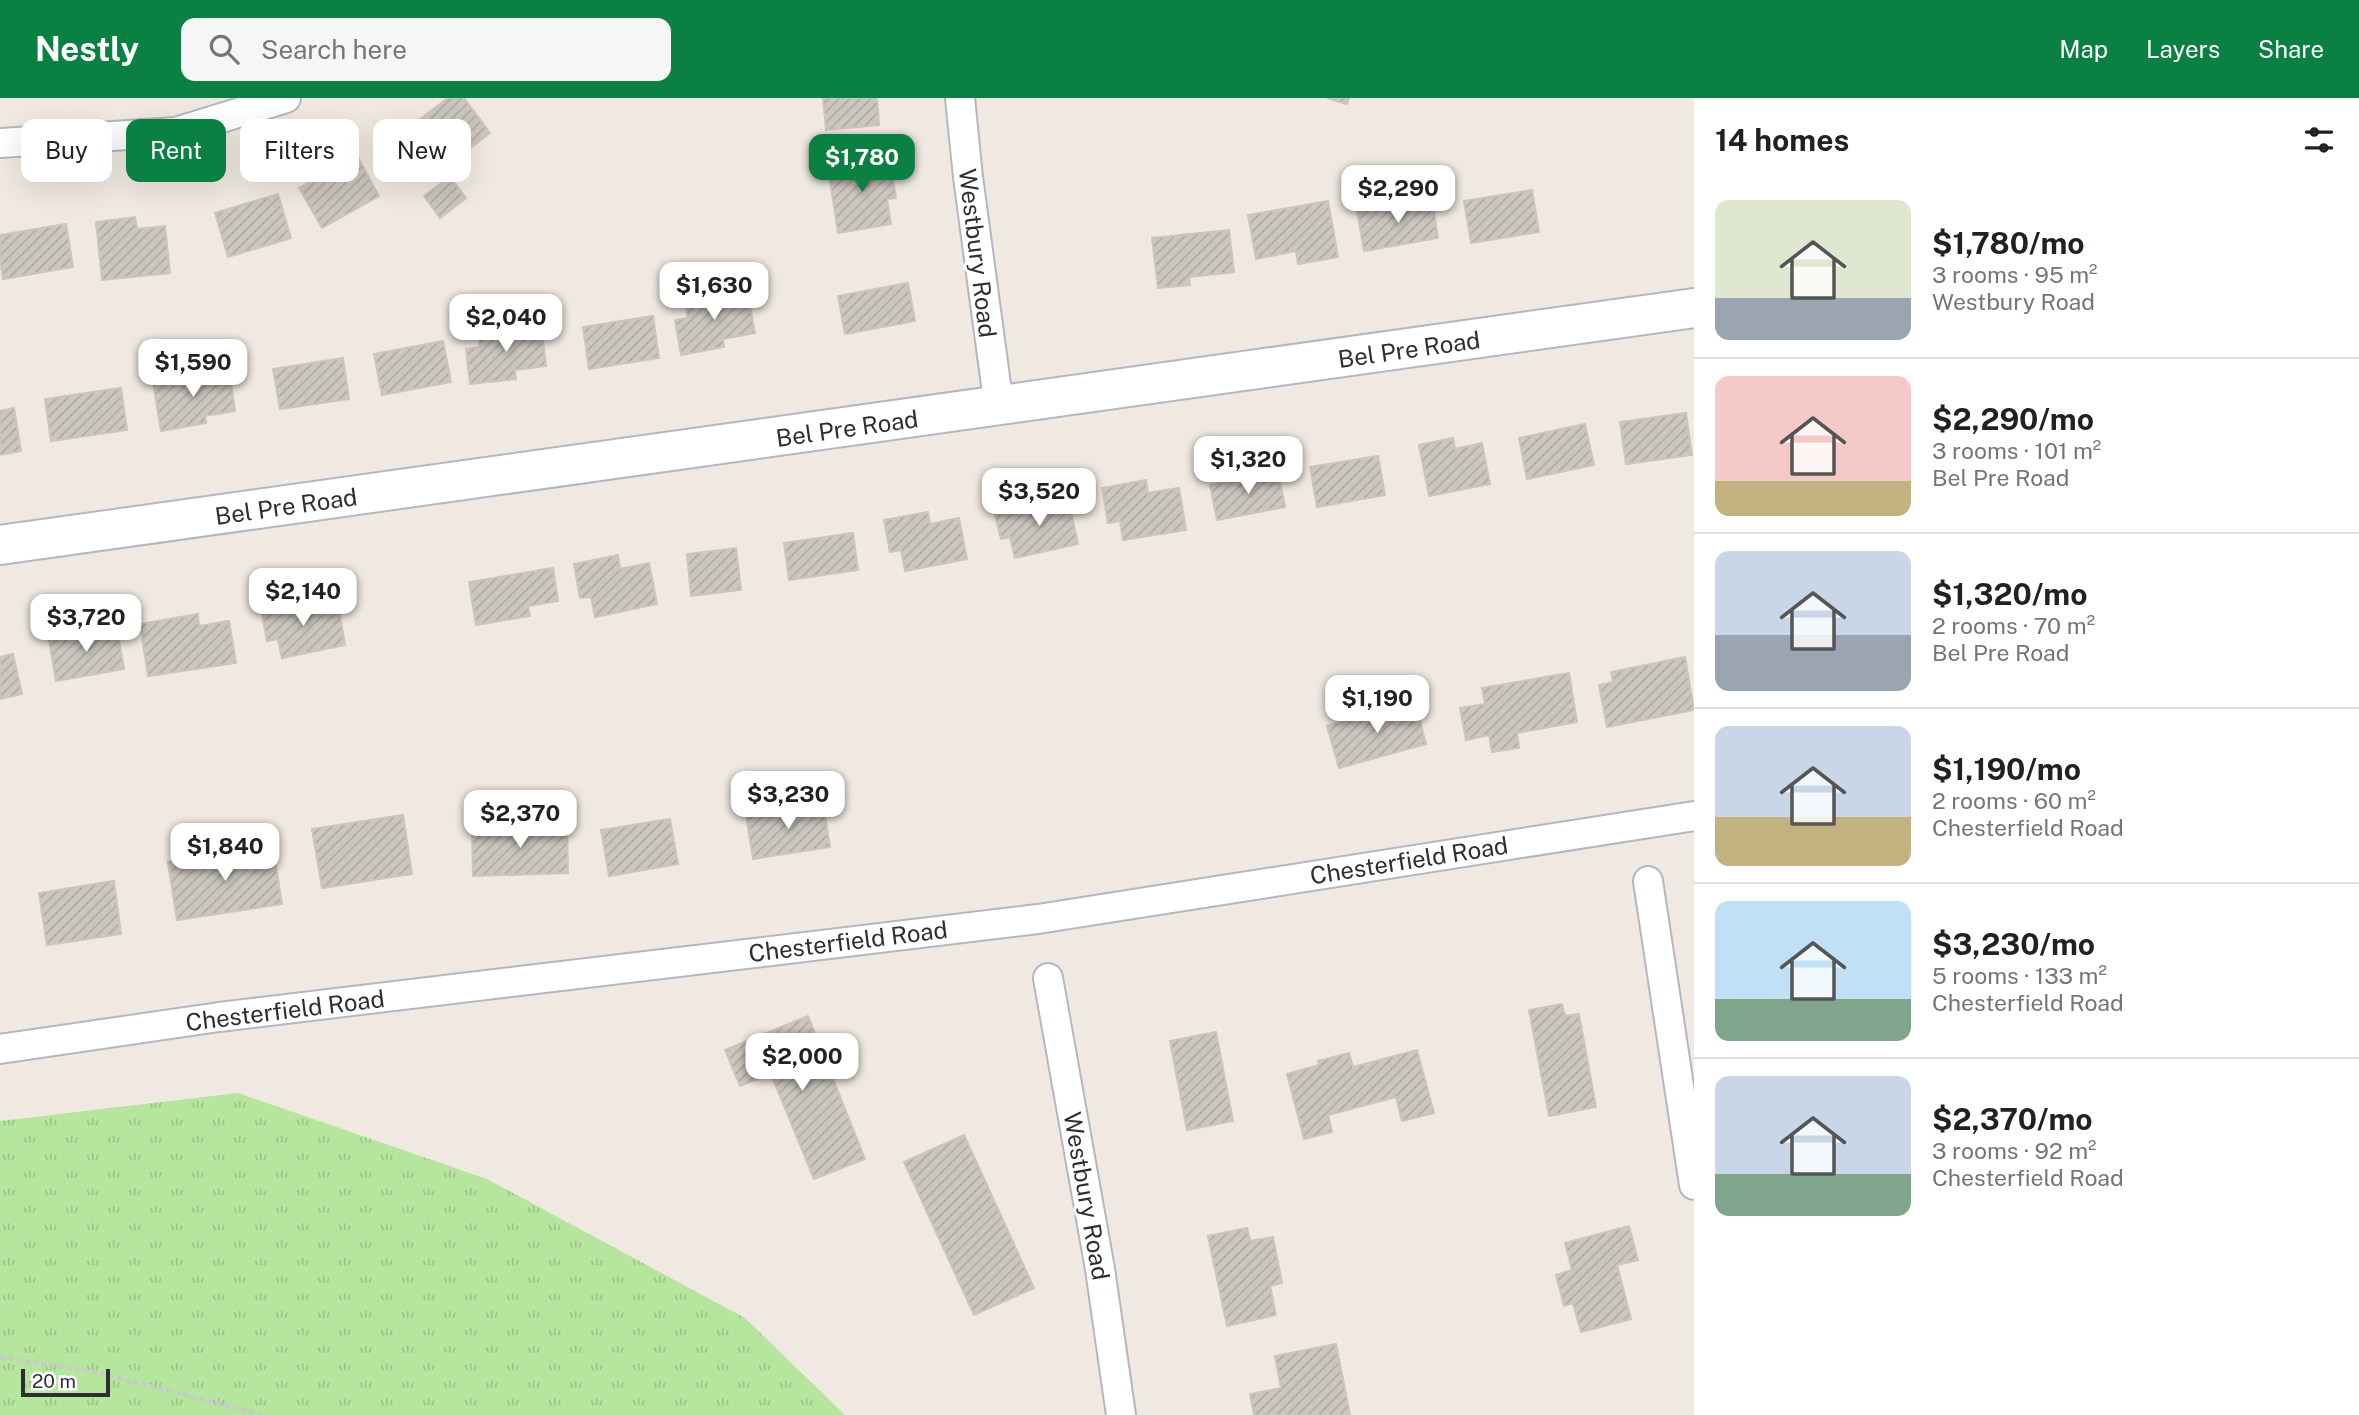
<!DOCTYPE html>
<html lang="en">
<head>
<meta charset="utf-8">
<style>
	:root { --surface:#fff; --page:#f6f6f6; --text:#202124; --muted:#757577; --line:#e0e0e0; --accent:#0b8043 }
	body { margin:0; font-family:"Public Sans",sans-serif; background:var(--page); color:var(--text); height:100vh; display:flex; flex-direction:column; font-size:26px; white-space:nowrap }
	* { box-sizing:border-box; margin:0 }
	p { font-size:23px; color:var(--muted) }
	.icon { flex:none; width:38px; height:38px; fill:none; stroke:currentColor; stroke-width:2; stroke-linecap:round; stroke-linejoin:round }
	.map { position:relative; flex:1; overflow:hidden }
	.details { display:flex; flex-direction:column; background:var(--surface); width:665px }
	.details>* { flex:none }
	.guide { position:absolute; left:21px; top:21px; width:665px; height:63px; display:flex; gap:14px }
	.scale { position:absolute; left:21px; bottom:18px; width:89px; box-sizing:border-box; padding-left:7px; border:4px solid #2e2e2e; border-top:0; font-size:19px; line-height:24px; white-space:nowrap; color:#2e2e2e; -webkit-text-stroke:5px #fff; paint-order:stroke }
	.price { position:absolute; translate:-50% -60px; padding:0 16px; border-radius:14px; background:#fff; color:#222; font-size:23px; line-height:46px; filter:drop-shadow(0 2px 4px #0008) }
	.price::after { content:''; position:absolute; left:50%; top:42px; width:21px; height:16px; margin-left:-10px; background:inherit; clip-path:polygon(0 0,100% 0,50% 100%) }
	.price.selected { background:var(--accent); color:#fff }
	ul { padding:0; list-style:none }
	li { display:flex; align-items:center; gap:21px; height:175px; padding:0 21px }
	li+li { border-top:2px solid var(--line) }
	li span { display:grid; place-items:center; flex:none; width:196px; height:140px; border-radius:14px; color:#555 }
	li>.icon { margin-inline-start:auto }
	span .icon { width:84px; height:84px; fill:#fffc; stroke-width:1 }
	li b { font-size:30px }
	h2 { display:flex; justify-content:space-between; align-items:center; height:84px; padding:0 21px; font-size:30px }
	.pill { padding:0 24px; border-radius:14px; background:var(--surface); box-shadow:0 7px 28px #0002; font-size:24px; line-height:63px }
	.pill.selected { background:var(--accent); color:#fff }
	header { display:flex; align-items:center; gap:42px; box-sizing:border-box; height:98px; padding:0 35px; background:var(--accent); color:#fff }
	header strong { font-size:33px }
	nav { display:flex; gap:38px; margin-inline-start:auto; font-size:24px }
	.search { width:490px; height:63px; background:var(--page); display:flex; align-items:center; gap:18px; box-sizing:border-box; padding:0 24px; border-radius:14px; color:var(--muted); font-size:26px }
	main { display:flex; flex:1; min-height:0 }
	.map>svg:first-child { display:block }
	.grass { fill:url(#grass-tufts) }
	.building { fill:url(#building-hatch); stroke:#cbc5ba; stroke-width:2 }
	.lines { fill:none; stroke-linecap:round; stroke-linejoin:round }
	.minor-casing { stroke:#b4b7c1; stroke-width:32 }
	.secondary-casing { stroke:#b4b7c1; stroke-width:42 }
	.path { stroke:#c9c9c9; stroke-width:4.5; stroke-dasharray:5 3.5; stroke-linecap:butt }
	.minor { stroke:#fff; stroke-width:28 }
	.secondary { stroke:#fff; stroke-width:38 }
	.labels { text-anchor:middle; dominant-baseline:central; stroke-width:6; stroke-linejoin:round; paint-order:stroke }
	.street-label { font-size:24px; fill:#2e2e2e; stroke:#fff }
</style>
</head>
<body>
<header>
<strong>Nestly</strong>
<div class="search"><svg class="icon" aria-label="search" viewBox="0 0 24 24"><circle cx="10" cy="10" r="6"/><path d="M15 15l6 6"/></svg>Search here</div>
<nav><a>Map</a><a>Layers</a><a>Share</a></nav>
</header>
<main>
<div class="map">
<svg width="1694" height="1317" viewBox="0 0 1694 1317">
	<defs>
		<pattern id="grass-tufts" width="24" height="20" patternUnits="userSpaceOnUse" patternTransform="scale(1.75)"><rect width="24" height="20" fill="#b6e59e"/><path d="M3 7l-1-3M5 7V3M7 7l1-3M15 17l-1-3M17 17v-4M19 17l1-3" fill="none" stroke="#9dc588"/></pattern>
		<pattern id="building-hatch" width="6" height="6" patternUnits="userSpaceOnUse" patternTransform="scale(1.75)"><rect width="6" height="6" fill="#cbc7bf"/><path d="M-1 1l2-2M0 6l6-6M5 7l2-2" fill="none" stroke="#afaba4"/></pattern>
	</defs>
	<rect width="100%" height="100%" fill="#efe9e1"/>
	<polygon class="grass" points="238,995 487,1081 745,1220 845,1317 0,1317 0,1023"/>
	<g class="building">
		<polygon points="448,0 464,0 490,35 456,61 463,71 451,80 466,100 440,120 424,98 444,83 406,32"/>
		<polygon points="823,0 877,0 879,27 826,32"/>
		<polygon points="1327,0 1349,0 1347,6"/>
		<polygon points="357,58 379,98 322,130 299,90"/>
		<polygon points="890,60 896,100 887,101 891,126 838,135 828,69"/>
		<polygon points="1532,92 1539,134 1471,145 1464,103"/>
		<polygon points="278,96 291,140 228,159 215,115"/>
		<polygon points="1432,101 1438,140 1364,153 1357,113"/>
		<polygon points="1328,103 1338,159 1298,166 1296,153 1256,161 1248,117"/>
		<polygon points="135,119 137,131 165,128 170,175 102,182 96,124"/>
		<polygon points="66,126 73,169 3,181 0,162 0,137"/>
		<polygon points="1229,132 1234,174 1189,179 1190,187 1158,190 1152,140"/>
		<polygon points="908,185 915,223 845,236 838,198"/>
		<polygon points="747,192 755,235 723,241 724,249 681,257 675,222 688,220 685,204"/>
		<polygon points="653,218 659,260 589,271 583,229"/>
		<polygon points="541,227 546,268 515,272 516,281 470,286 466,251 480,249 478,235"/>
		<polygon points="443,243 451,284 382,297 374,256"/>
		<polygon points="343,260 349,301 280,311 273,271"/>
		<polygon points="229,271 235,313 205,318 206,325 161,333 153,284"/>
		<polygon points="121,290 127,332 51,343 45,301"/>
		<polygon points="14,310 21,353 0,357 0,313"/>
		<polygon points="1686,315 1692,357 1626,366 1620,324"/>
		<polygon points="1585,326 1594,367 1527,381 1519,340"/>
		<polygon points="1453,340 1455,351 1482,345 1490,386 1429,398 1419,347"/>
		<polygon points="1378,358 1385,397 1317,409 1310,369"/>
		<polygon points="1278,373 1285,409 1217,422 1210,387"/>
		<polygon points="1146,382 1148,395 1179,390 1186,432 1123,442 1120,423 1108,425 1102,390"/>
		<polygon points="1068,400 1078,446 1015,460 1010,439 1001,441 995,417"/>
		<polygon points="928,414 930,426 959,420 967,461 905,473 901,452 890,454 884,422"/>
		<polygon points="853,435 858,472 789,482 784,445"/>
		<polygon points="736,450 741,492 691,498 687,456"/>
		<polygon points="618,457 620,471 649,465 657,506 595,519 591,499 580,500 574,466"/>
		<polygon points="553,470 558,503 528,508 530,518 476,527 469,484"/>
		<polygon points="306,501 308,512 338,507 345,547 282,560 278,541 267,543 261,510"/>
		<polygon points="198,516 199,528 229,523 236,565 148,578 140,526"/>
		<polygon points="117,530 124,571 56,583 49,542"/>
		<polygon points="13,556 22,596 0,601 0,559"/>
		<polygon points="1685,559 1694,612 1607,629 1599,587 1613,584 1611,574"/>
		<polygon points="1569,575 1577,624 1517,635 1519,650 1492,654 1489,637 1466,642 1460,610 1485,606 1482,590"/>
		<polygon points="1415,604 1426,646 1339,670 1327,628"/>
		<polygon points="823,705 830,749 753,761 746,717"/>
		<polygon points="403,717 412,776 322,790 312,731"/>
		<polygon points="670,721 678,766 609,778 601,732"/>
		<polygon points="567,726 568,775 473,778 472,730"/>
		<polygon points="273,749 282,806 177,822 168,764"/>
		<polygon points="114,783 121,836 47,847 39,795"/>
		<polygon points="1562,906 1565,918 1579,916 1596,1009 1549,1018 1529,912"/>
		<polygon points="808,918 865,1061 814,1081 771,976 740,988 725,952"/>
		<polygon points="1216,934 1233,1023 1187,1032 1170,943"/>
		<polygon points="1417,952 1434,1015 1402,1023 1396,999 1328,1017 1332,1034 1304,1041 1287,976 1319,967 1318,963 1349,955 1353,969"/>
		<polygon points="964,1037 1034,1190 974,1217 904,1064"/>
		<polygon points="1629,1128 1638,1162 1617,1167 1631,1221 1581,1234 1573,1205 1564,1208 1556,1177 1572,1172 1565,1145"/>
		<polygon points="1247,1130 1250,1143 1273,1139 1282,1185 1270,1188 1276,1217 1227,1228 1208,1138"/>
		<polygon points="1336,1246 1350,1317 1254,1317 1250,1296 1281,1290 1275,1258"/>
	</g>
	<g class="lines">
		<defs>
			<g id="minor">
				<polyline points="960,0 968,79 999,309"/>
				<polyline points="0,45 176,34 286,0"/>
				<polyline points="1648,783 1694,1087"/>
				<polyline points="1048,880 1100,1171 1121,1317"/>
				<polyline points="0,951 219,919 1038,821 1694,718"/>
			</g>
			<polyline id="secondary" points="0,447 1694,210"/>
		</defs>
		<use href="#minor" class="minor-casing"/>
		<use href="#secondary" class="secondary-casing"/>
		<polyline class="path" points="0,1259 96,1274 263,1317"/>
		<use href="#minor" class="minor"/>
		<use href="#secondary" class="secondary"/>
	</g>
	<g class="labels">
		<g class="street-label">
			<text transform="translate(978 155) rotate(83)">Westbury Road</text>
			<text transform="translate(1409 251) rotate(-8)">Bel Pre Road</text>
			<text transform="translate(847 330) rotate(-8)">Bel Pre Road</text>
			<text transform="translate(286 408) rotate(-8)">Bel Pre Road</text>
			<text transform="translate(1409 762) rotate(-9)">Chesterfield Road</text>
			<text transform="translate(848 843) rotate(-7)">Chesterfield Road</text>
			<text transform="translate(285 912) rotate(-7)">Chesterfield Road</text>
			<text transform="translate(1087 1098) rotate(80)">Westbury Road</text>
		</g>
	</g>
</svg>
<div class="scale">20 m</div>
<b class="price selected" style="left:862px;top:96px">$1,780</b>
<b class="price" style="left:1398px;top:127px">$2,290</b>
<b class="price" style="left:714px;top:224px">$1,630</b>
<b class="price" style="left:506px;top:256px">$2,040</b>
<b class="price" style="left:193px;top:301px">$1,590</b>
<b class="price" style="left:1248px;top:398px">$1,320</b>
<b class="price" style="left:1039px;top:430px">$3,520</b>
<b class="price" style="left:303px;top:530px">$2,140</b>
<b class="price" style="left:86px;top:556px">$3,720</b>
<b class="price" style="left:1377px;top:637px">$1,190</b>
<b class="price" style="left:788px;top:733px">$3,230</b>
<b class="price" style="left:520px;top:752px">$2,370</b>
<b class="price" style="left:225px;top:785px">$1,840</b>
<b class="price" style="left:802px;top:995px">$2,000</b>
<div class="guide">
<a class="pill">Buy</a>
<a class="pill selected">Rent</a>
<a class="pill">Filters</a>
<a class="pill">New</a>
</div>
</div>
<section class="details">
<h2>14 homes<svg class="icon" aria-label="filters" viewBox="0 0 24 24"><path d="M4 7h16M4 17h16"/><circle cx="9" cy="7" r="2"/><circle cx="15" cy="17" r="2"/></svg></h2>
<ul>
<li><span style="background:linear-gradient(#dfe7d0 70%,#9aa5b1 0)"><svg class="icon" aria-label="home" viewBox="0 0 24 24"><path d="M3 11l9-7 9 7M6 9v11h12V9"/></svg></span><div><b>$1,780/mo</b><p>3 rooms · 95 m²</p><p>Westbury Road</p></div></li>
<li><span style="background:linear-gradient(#f6c9c9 75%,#c2b280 0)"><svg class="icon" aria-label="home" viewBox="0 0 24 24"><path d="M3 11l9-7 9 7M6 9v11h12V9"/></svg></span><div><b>$2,290/mo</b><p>3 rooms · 101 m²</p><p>Bel Pre Road</p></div></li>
<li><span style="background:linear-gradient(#c9d6e8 60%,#9aa5b1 0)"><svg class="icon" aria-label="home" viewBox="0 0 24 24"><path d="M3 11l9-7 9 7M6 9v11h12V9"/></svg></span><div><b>$1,320/mo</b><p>2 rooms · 70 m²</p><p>Bel Pre Road</p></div></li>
<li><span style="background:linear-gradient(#c9d6e8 65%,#c2b280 0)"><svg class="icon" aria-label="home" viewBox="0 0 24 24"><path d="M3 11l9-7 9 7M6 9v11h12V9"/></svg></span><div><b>$1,190/mo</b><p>2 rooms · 60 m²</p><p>Chesterfield Road</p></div></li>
<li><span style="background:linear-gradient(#bfe0f5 70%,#7fa58c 0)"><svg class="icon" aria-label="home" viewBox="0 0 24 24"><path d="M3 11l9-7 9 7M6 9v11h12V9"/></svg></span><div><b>$3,230/mo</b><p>5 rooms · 133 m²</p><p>Chesterfield Road</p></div></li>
<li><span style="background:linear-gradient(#c9d6e8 70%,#7fa58c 0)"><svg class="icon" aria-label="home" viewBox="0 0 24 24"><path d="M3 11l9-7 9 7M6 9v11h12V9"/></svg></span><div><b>$2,370/mo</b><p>3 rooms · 92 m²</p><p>Chesterfield Road</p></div></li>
</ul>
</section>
</main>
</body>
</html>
